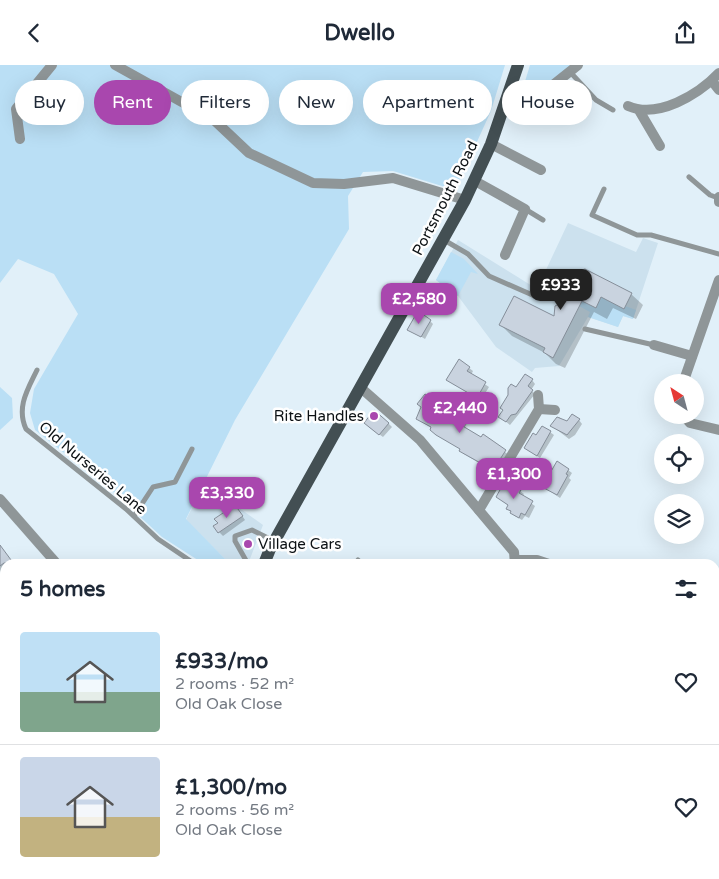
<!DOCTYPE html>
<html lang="en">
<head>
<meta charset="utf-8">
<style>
	:root { --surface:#fff; --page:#f6f6f7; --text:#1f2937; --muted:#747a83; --line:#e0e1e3; --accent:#a947ae }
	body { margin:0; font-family:"Varela Round",sans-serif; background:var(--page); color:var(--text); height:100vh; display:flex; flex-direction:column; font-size:19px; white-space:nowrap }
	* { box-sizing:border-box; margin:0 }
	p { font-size:16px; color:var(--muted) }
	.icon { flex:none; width:28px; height:28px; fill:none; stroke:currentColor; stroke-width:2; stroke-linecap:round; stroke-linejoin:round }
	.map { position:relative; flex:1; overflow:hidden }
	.side { position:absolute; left:0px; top:494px; width:720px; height:321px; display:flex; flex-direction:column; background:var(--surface); border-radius:15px 15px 0 0; box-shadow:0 5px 20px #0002 }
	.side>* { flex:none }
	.banner { position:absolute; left:15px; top:15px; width:690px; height:45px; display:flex; gap:10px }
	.needle { width:32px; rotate:324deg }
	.fabs { position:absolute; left:654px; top:309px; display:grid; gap:10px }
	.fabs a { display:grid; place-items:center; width:50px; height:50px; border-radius:50%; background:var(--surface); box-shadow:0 5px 20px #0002; font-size:25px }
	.price { position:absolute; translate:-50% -42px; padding:0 11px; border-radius:10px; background:var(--accent); color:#fff; font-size:16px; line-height:32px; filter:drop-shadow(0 1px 2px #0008) }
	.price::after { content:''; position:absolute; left:50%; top:30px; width:15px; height:11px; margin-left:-8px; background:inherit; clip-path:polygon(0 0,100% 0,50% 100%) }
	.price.on { background:#222; color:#fff }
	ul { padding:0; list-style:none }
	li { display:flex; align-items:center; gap:15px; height:125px; padding:0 20px }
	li+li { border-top:1px solid var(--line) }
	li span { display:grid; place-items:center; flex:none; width:140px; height:100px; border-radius:5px; color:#555 }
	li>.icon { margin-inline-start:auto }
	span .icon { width:60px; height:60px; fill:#fffc; stroke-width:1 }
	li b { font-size:21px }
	h2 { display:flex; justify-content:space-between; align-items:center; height:60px; padding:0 20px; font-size:21px }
	.tag { padding:0 18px; border-radius:22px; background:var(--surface); box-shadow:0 5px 20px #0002; font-size:18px; line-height:45px }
	.tag.on { background:var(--accent); color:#fff }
	header { display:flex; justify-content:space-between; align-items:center; height:65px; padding:0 20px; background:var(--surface); font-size:22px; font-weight:700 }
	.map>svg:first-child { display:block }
	.built { fill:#cce1ee }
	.green { fill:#badff5 }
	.shadow { fill:#0003 }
	.building { fill:#c9d3df; stroke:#858e99 }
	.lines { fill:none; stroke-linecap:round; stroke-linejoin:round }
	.lane { stroke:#8f9698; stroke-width:5 }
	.street { stroke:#8f9698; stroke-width:10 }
	.primary { stroke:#434f53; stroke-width:12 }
	.poi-dot { fill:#a947ae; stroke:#fff; stroke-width:2 }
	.labels { text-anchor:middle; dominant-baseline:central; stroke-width:5; stroke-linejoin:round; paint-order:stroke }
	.street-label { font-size:15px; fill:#0c1114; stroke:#fff }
	.poi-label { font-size:15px; fill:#0c1114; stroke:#fff; text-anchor:end }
</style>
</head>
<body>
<header><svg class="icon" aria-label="back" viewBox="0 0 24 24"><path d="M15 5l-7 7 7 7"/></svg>Dwello<svg class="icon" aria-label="share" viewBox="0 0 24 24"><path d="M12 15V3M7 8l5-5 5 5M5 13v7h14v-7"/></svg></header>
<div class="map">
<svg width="719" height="814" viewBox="0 0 719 814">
	<rect width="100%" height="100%" fill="#e1f0f9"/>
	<g class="built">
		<polygon points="568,158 636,187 643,173 658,178 633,254 623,251 618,262 588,252 559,301 535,303 532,307 496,282 458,231 436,215 458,175 537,224"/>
		<polygon points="204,418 263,460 248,499 230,499 186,455"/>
		<polygon points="28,810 87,810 93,814 56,814 36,810 28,814"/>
		<polygon points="105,810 160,810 158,814 103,814"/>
	</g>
	<g class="green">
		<polygon points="0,0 505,0 491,46 455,125 393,106 363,107 348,131 349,164 235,355 186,454 230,499 204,499 162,472 110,424 35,365 30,348 34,324 78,249 54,209 18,194 0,218"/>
		<polygon points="530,0 573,0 527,33 523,23"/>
		<polygon points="451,187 464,194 478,209 471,207 458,231 436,215"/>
		<polygon points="601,232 636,245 633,254 623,251 618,262 588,252 590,247 579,241 582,236 596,243"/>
		<polygon points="0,322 12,333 13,353 0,365"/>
		<polygon points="201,810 450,810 458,814 198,814"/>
	</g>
	<g class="shadow">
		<polygon points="575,213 631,229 643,240 636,254 613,243 607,254 594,247 565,303 556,299 545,288 512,271 501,260 554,252"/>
		<polygon points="430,256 433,259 425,274 409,264"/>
		<polygon points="469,303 473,306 471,310 489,322 481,335 452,318"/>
		<polygon points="532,315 535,319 531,325 535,329 510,360 500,352 516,324"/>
		<polygon points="431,334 434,337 432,340 438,345 437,347 447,353 466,351 469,354 464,364 482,373 483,371 509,390 496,408 464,389 461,384 417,353"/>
		<polygon points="559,352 567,358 579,355 582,359 575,370 569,374 552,361"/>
		<polygon points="388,358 392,362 383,372 369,362"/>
		<polygon points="543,362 554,370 540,393 525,383 537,372"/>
		<polygon points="568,405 572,408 569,413 571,415 560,433 544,422"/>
		<polygon points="520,426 524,429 522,432 535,441 529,453 525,451 522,455 515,451 508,443 509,441 501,435"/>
		<polygon points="238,445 245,455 223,471 219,467"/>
		<polygon points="0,483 14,499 5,499 5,504 0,507"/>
		<polygon points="0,632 5,637 5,651 0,646"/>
		<polygon points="0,686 5,689 5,702 0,699"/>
		<polygon points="0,785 5,788 5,800 0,797"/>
		<polygon points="72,810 83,810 89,814 78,814"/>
		<polygon points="120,810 149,810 154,814 117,814"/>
	</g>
	<g class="building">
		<polygon points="585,204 632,228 624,244 601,232 596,243 582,236 553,293 543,287 545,283 499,260 514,231 554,251 555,241 561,238 573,213 571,208"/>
		<polygon points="421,248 431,255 421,272 407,265 415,251 418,253"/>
		<polygon points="459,294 470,302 467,306 486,317 477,333 446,315"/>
		<polygon points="525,309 533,314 528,321 533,325 516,349 511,350 506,357 498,352 503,345 500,343 508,330 508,323 511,319 516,322"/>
		<polygon points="425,329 432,333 429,337 436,341 433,344 447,352 452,342 467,350 461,360 481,372 483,369 506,385 493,405 459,386 460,384 436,370 430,365 431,362 416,354 421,342 417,339"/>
		<polygon points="374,345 389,358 379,370 364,358"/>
		<polygon points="572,349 580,354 567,370 550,361 557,352 567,356"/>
		<polygon points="542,361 551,366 537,391 524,383 533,368 536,370"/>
		<polygon points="557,396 569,404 566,409 568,410 557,430 542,422"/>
		<polygon points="505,416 521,425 519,428 533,436 525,450 521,448 519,453 510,448 511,446 506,444 508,440 496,432"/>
		<polygon points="235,440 243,451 218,468 213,461 218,458 214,454"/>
		<polygon points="0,480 14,499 4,498 0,501"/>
	</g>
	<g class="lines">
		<g class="lane">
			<polyline points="571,8 596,35 613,45"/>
			<polyline points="689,112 710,130 718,133"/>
			<polyline points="604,124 592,150 637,170 651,170 719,189"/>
			<polyline points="525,144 543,155"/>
			<polyline points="444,175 468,189 489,211 537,232 550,228"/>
			<polyline points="585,264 654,280"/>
			<path d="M37,305C28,324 16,342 26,364L126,444L158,474L195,499"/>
			<polyline points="134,451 153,422 175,417 192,384"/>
			<polyline points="248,499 235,476 235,471 252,465 274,476"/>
			<polyline points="355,499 358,495"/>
			<polyline points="60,810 67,814"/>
			<polyline points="29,814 31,810"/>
		</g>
		<g class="street">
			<polyline points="115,0 214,55 249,88 313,118 344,119 393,113 465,135"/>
			<polyline points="712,16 719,25"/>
			<path d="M628,41C658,54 698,30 719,8"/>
			<polyline points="506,42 528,40 578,0"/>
			<polyline points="640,47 660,81"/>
			<polyline points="20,74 16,44 52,0"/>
			<polyline points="491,79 541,105"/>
			<polyline points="475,116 525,144 505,190"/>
			<polyline points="719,132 719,137"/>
			<polyline points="654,280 692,291"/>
			<polyline points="683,318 719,215"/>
			<polyline points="361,323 420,375 514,487 515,499"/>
			<polyline points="539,344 555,345"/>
			<polyline points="683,350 690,358 719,365"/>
			<polyline points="0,434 57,499"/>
			<polyline points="479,445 539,344 538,330"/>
			<polyline points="516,495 537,495 549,499"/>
			<polyline points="715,576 719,578"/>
			<polyline points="715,633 719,625"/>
			<polyline points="0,665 5,668"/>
			<polyline points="459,810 467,814"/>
			<polyline points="603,810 610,814"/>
		</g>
		<g class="primary">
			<polyline points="264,499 270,484 465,135 491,79 518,0"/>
			<polyline points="181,814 184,810"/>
		</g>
	</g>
	<g class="poi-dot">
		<circle cx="374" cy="351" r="5"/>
		<circle cx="248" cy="479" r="5"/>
	</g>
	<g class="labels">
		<g class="street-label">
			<text transform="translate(445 133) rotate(-63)">Portsmouth Road</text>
			<text transform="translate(93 403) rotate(40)">Old Nurseries Lane</text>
		</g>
		<g class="poi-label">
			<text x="364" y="351">Rite Handles</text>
			<text x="258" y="479" text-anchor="start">Village Cars</text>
		</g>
	</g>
</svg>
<div class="fabs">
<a><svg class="needle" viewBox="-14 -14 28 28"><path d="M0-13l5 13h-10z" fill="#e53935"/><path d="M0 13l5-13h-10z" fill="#747a83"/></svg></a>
<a><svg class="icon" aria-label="locate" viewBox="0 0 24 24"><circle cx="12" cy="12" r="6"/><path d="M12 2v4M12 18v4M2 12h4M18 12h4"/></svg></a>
<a><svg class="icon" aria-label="layers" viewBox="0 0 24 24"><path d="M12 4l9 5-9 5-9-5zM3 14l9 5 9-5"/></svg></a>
</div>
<b class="price on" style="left:561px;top:246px">£933</b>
<b class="price" style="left:419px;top:260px">£2,580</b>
<b class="price" style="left:460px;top:369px">£2,440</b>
<b class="price" style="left:514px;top:435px">£1,300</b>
<b class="price" style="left:227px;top:454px">£3,330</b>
<div class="banner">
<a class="tag">Buy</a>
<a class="tag on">Rent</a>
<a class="tag">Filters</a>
<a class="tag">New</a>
<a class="tag">Apartment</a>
<a class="tag">House</a>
</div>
<section class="side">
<h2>5 homes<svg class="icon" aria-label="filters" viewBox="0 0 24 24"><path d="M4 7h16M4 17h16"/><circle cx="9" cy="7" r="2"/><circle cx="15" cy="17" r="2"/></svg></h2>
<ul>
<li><span style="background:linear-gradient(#bfe0f5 60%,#7fa58c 0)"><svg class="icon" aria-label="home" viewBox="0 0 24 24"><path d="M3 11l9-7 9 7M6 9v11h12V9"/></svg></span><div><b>£933/mo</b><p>2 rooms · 52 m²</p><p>Old Oak Close</p></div><svg class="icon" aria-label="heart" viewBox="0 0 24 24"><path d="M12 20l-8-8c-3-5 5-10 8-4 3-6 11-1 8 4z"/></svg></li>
<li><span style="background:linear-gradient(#c9d6e8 60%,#c2b280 0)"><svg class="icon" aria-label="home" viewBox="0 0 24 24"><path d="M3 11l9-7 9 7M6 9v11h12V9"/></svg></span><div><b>£1,300/mo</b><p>2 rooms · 56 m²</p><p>Old Oak Close</p></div><svg class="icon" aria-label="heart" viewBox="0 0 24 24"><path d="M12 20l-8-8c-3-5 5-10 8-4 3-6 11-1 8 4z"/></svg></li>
</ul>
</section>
</div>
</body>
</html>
